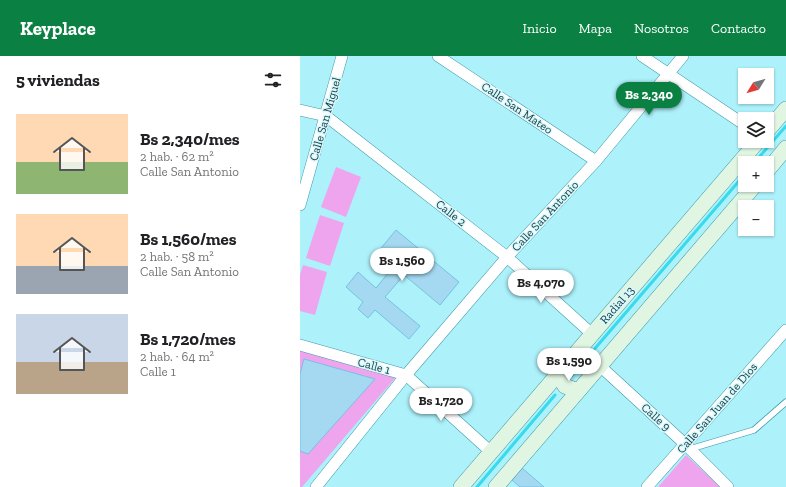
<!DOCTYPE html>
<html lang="es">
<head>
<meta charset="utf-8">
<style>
	:root { --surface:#fff; --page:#f2f2f2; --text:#202124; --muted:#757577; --accent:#0b8043 }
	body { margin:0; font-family:"Zilla Slab",serif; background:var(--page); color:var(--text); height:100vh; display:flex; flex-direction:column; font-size:15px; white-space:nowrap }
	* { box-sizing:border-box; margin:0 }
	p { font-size:13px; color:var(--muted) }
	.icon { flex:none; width:22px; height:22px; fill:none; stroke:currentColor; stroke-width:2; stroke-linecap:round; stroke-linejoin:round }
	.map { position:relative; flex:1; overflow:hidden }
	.drawer { display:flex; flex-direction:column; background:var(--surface); width:300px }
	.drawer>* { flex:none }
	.needle { width:26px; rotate:233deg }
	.buttons { position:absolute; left:438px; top:12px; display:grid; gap:8px }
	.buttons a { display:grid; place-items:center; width:36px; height:36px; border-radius:0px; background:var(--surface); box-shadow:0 1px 3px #0004; font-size:20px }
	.price { position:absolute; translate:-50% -34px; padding:0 9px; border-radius:14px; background:#fff; color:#222; font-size:13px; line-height:26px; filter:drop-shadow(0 1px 2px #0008) }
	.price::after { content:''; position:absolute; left:50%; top:24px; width:12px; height:9px; margin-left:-6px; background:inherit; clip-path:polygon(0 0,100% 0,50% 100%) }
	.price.on { background:var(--accent); color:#fff }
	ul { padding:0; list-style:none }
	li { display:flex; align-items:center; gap:12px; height:100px; padding:0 16px }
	li span { display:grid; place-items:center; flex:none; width:112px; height:80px; border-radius:0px; color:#555 }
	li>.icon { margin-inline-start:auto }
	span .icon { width:48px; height:48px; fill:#fffc; stroke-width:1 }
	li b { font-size:17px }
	h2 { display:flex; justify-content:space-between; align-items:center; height:48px; padding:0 16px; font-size:17px }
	header { display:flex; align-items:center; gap:24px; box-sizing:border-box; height:56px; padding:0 20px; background:var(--accent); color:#fff }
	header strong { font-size:19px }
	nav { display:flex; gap:22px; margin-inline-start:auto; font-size:14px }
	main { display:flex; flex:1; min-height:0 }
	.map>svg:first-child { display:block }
	.green { fill:#efa4ee }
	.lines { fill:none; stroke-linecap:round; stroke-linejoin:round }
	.stream { stroke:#38daed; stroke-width:3 }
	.building { fill:#a4d9f1; stroke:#78c1e1 }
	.lane-casing { stroke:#419ba7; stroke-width:7 }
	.street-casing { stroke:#419ba7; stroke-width:12 }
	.secondary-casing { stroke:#419ba7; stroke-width:16 }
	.lane { stroke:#fff; stroke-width:5.5 }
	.street { stroke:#fff; stroke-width:11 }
	.secondary { stroke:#e0f5e2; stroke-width:15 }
	.labels { text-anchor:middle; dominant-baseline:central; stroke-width:3; stroke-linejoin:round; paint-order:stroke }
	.street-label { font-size:12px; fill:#1a4045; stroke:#d7f8fd }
</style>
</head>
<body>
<header>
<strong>Keyplace</strong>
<nav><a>Inicio</a><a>Mapa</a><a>Nosotros</a><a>Contacto</a></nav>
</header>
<main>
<section class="drawer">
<h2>5 viviendas<svg class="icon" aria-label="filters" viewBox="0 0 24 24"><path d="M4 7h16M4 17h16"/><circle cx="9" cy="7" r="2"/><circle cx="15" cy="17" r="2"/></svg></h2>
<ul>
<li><span style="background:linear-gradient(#ffd9b3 60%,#8fb573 0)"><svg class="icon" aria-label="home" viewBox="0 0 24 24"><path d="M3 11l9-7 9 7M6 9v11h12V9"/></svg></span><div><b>Bs 2,340/mes</b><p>2 hab. · 62 m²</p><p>Calle San Antonio</p></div></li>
<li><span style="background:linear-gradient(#ffd9b3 65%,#9aa5b1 0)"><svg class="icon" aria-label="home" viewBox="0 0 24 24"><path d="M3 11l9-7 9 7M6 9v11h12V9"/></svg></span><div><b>Bs 1,560/mes</b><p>2 hab. · 58 m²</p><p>Calle San Antonio</p></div></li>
<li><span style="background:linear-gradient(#c9d6e8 60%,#b9a48a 0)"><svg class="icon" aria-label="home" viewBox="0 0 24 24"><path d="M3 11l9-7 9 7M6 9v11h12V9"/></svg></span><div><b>Bs 1,720/mes</b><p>2 hab. · 64 m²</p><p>Calle 1</p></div></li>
</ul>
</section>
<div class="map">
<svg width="486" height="431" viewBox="0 0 486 431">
	<rect width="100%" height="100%" fill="#adf1fb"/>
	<g class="green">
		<polygon points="36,111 61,121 46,161 21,151"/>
		<polygon points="20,159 44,167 30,210 6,202"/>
		<polygon points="3,209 27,216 15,259 0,255 0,219"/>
		<polygon points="0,293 96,321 2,431 0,431"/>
		<polygon points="386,399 420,431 358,431"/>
	</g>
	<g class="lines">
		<g class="stream">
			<polyline points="454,107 486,70"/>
			<polyline points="267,325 445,118"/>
			<polyline points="177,431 255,339"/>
		</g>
	</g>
	<g class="building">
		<polygon points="96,174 159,226 140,249 104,219 85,241 120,270 109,283 75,254 68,262 58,253 63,246 46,231 58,216 76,232 93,211 77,197"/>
		<polygon points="4,303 75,323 8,398 0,395 0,318"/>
		<polygon points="222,412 244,431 220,431 212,424"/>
	</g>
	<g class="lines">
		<defs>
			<polyline id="lane" points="390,393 454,374 486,346"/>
			<g id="street">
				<polyline points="138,0 296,105"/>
				<polyline points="342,0 445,69"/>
				<polyline points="0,54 26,60 207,201 292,278"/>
				<polyline points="0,149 42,0"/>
				<polyline points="0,289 106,319 191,396"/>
				<polyline points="300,310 385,388 428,431"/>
				<polyline points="16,431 106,319 207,201 296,105 383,0"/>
				<polyline points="347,431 486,274"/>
			</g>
			<g id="secondary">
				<polyline points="467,75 486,53"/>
				<polyline points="467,115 486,92"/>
				<polyline points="259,316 259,321 265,330 275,334 280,333"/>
				<polyline points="161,431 458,85"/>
				<polyline points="196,431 455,129"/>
			</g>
		</defs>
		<use href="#lane" class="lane-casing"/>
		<use href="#street" class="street-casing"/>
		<use href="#secondary" class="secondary-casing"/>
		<use href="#lane" class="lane"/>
		<use href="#street" class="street"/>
		<use href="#secondary" class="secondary"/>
	</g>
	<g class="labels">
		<g class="street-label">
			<text transform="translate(217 52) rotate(34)">Calle San Mateo</text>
			<text transform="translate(25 63) rotate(-74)">Calle San Miguel</text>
			<text transform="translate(151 157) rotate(38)">Calle 2</text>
			<text transform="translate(245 160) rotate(-47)">Calle San Antonio</text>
			<text transform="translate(317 249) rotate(-49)">Radial 13</text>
			<text transform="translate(74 310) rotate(15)">Calle 1</text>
			<text transform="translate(417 352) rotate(-49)">Calle San Juan de Dios</text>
			<text transform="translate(356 361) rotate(42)">Calle 9</text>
		</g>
	</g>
</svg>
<div class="buttons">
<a><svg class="needle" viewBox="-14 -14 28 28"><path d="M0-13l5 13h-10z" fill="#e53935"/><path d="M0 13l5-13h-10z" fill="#757577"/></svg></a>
<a><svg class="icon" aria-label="layers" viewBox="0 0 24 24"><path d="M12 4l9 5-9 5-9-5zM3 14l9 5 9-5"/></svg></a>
<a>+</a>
<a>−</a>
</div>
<b class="price on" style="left:349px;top:60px">Bs 2,340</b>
<b class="price" style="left:102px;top:226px">Bs 1,560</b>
<b class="price" style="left:241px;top:248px">Bs 4,070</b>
<b class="price" style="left:269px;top:326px">Bs 1,590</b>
<b class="price" style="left:141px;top:366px">Bs 1,720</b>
</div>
</main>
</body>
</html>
